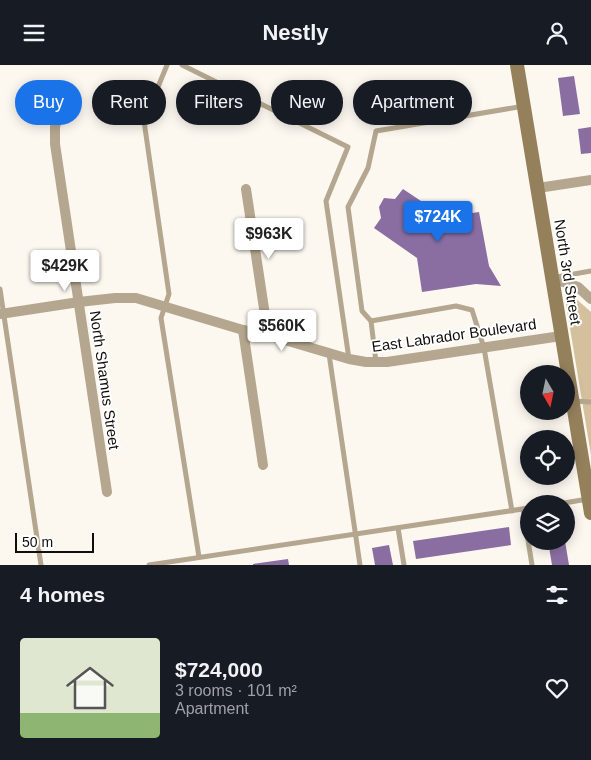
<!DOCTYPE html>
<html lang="en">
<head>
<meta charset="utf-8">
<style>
	:root { --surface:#171b24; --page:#242831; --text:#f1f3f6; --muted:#9ea1a6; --line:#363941; --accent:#1a73e8 }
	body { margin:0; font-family:Arial,sans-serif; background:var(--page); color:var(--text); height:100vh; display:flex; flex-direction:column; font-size:19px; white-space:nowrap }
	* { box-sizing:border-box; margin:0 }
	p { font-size:16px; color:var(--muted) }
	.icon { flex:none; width:28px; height:28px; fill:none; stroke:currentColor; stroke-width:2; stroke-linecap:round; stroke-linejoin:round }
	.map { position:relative; height:500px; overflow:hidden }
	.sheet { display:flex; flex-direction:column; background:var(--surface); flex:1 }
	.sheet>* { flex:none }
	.guide { position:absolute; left:15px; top:15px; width:561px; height:45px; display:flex; gap:10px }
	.needle { width:32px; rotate:171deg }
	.controls { position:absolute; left:520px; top:300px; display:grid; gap:10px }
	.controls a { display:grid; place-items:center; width:55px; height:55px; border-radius:50%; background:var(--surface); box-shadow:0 2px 12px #0003; font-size:25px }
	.scale { position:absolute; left:15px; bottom:12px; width:79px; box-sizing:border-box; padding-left:5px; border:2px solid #100e0b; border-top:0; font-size:14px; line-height:18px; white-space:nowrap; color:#100e0b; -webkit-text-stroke:4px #fff; paint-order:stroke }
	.price { position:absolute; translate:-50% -42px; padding:0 11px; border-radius:5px; background:#fff; color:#222; font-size:16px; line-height:32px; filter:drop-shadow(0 1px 2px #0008) }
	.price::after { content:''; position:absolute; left:50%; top:30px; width:15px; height:11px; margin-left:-8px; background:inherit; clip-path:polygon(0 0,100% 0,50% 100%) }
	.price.active { background:var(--accent); color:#fff }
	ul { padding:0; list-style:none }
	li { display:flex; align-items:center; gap:15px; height:125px; padding:0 20px }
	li+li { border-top:1px solid var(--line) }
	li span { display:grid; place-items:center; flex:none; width:140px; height:100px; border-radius:5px; color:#555 }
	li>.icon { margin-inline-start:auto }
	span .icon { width:60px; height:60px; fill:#fffc; stroke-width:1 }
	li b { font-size:21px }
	h2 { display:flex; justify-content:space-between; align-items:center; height:60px; padding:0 20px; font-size:21px }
	.chip { padding:0 18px; border-radius:22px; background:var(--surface); box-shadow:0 2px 12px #0003; font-size:18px; line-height:45px }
	.chip.active { background:var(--accent); color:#fff }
	header { display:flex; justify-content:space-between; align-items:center; height:65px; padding:0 20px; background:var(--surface); font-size:22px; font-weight:800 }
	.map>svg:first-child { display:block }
	.green { fill:#d5c09e }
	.building { fill:#8a6ea2 }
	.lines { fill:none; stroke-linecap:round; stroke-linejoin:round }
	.lane { stroke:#b5a78f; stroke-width:5 }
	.street { stroke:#b5a78f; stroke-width:10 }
	.secondary { stroke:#95805c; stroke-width:14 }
	.labels { text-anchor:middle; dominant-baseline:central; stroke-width:4; stroke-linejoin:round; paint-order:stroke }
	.street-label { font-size:15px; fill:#100e0b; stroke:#fff }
</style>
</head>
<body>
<header><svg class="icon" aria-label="menu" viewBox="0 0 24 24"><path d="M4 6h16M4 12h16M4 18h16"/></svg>Nestly<svg class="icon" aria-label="person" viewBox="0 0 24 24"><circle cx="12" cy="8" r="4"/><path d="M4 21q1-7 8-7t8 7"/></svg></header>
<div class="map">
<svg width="591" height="500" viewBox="0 0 591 500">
	<rect width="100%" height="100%" fill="#fcf7ef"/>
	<polygon class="green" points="575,233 591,247 591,390 566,239 570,234"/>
	<g class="building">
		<polygon points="574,11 580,49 563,51 558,13"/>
		<polygon points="591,62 591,88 581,89 578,64"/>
		<polygon points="403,124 445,152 479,147 489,201 501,221 476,219 422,227 417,193 374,163 381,153 379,142 384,133 395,134"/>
		<polygon points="509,462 511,480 416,494 413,476"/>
		<polygon points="548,476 565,476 569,500 552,500"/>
		<polygon points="389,480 393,500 375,500 372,483"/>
		<polygon points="288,494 289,500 253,500 253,499"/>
	</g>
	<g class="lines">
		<g class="lane">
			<polyline points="167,0 144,56 169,229 161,253 199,492"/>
			<polyline points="182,0 348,82 326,136 349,294"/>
			<polyline points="557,212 591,206"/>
			<polyline points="0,224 41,500"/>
			<polyline points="371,256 362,246 348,142 368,103 376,66 524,41"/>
			<polyline points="329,289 360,500"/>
			<polyline points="376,297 371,256 456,241 472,245 484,283 512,446"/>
			<polyline points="574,336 591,337"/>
			<polyline points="558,439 588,434"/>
			<polyline points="523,444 532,500"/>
			<polyline points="398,463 404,500"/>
			<polyline points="149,500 529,443"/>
		</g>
		<g class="street">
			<polyline points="64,31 55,62 55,79 107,427"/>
			<polyline points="538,123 591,115"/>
			<polyline points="246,124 268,270"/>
			<polyline points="552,213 578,222 591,234"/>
			<polyline points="0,249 79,237 115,233 136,233 243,265 268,270 349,294 366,297 387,297 561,271"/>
			<polyline points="243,265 263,400"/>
		</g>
		<polyline class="secondary" points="517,0 591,448"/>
	</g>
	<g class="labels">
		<g class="street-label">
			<text transform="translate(568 207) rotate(81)">North 3rd Street</text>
			<text transform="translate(454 270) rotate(-8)">East Labrador Boulevard</text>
			<text transform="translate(105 315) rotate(82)">North Shamus Street</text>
		</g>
	</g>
</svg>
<div class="controls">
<a><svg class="needle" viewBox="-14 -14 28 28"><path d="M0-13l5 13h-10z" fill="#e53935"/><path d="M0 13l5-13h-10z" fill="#9ea1a6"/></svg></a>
<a><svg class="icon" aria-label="locate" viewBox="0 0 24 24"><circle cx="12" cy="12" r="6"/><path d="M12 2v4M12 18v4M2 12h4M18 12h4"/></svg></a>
<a><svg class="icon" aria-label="layers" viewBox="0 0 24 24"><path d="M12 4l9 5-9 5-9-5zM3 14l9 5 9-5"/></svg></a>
</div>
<div class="scale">50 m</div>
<b class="price active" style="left:438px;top:178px">$724K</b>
<b class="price" style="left:269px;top:195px">$963K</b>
<b class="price" style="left:65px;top:227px">$429K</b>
<b class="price" style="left:282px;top:287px">$560K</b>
<div class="guide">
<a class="chip active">Buy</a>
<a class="chip">Rent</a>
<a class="chip">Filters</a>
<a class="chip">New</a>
<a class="chip">Apartment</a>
</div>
</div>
<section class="sheet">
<h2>4 homes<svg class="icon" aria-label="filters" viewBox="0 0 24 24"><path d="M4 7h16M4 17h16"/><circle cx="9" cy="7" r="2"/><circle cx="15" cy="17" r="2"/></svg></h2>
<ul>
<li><span style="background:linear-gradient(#dfe7d0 75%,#8fb573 0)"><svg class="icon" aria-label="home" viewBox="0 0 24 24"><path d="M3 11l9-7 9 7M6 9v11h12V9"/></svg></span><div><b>$724,000</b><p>3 rooms · 101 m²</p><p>Apartment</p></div><svg class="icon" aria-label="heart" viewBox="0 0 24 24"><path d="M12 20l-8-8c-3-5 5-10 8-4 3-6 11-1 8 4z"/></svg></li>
</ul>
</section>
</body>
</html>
